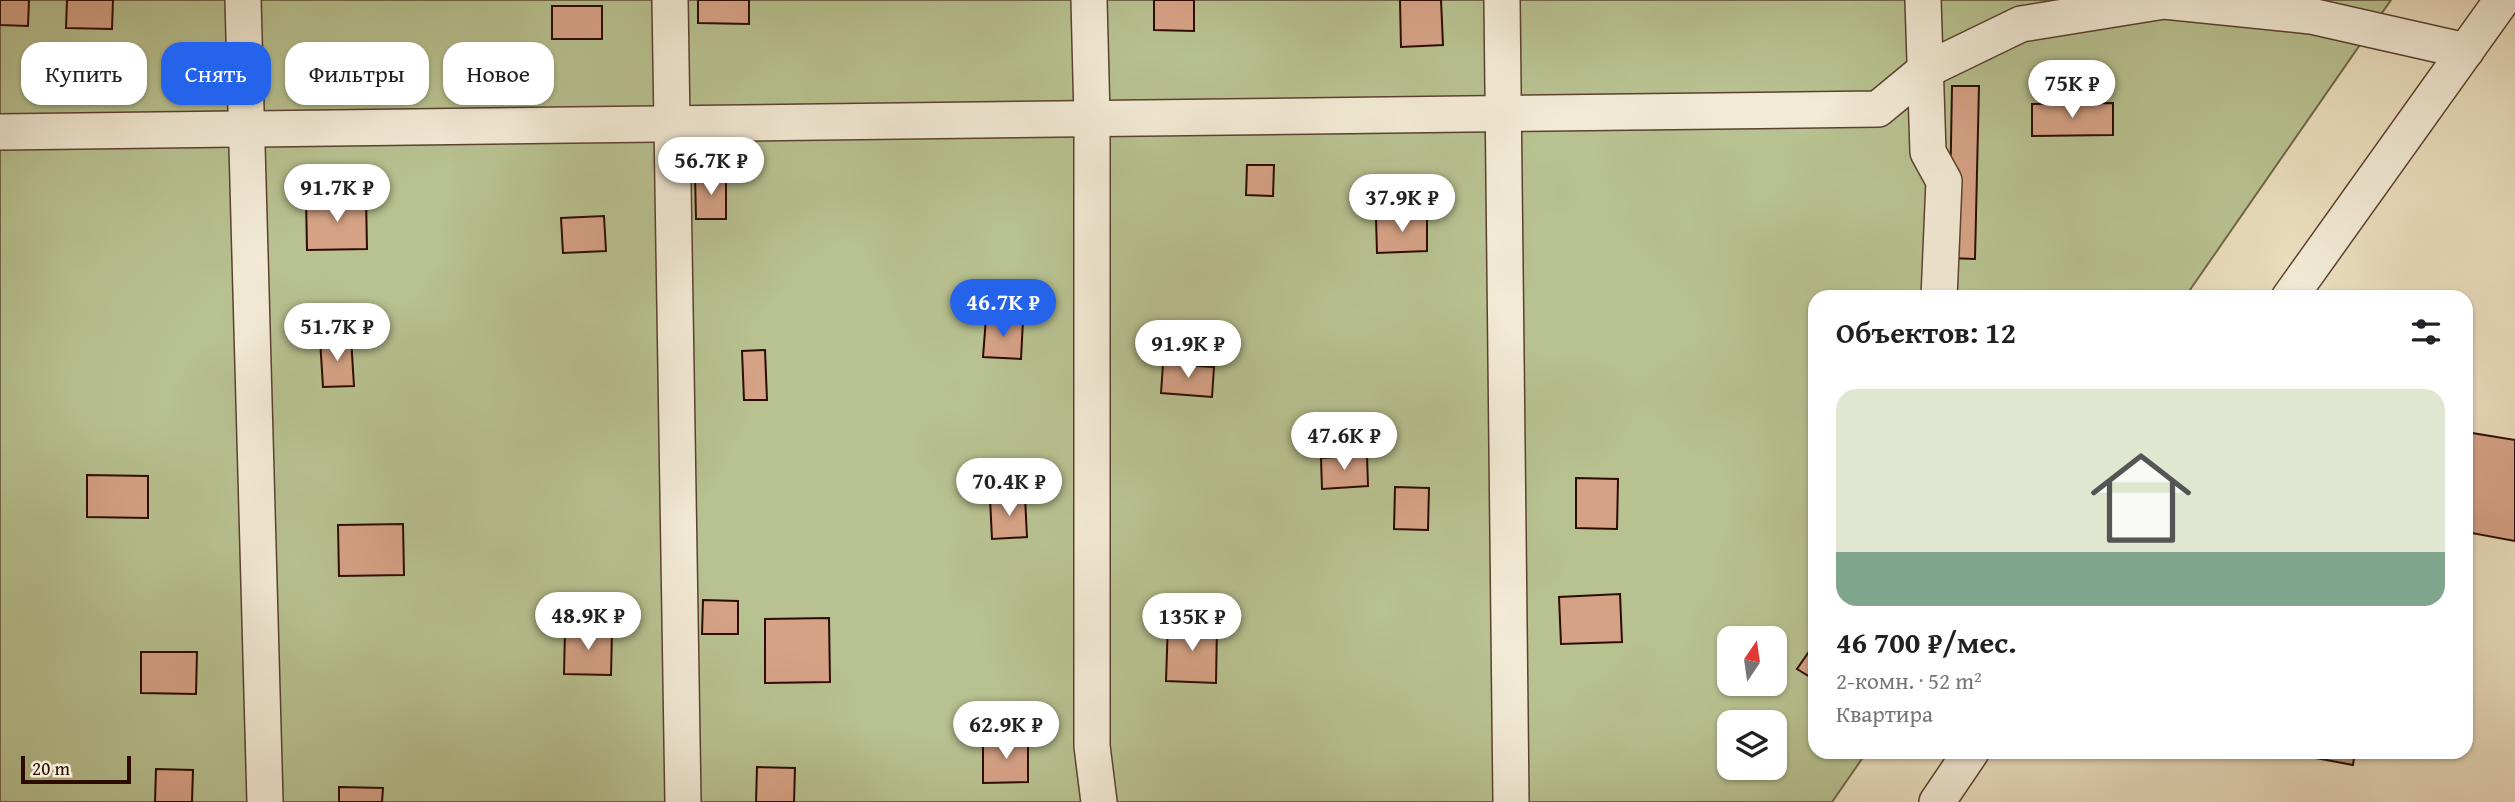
<!DOCTYPE html>
<html lang="ru">
<head>
<meta charset="utf-8">
<style>
	:root { --surface:#fff; --page:#f6f6f6; --text:#202124; --muted:#757577; --line:#e0e0e0; --accent:#2563eb }
	body { margin:0; font-family:"Gentium Book Plus",serif; background:var(--page); color:var(--text); height:100vh; display:flex; flex-direction:column; font-size:26px; white-space:nowrap }
	* { box-sizing:border-box; margin:0 }
	p { font-size:23px; color:var(--muted) }
	.icon { flex:none; width:38px; height:38px; fill:none; stroke:currentColor; stroke-width:2; stroke-linecap:round; stroke-linejoin:round }
	.map { position:relative; flex:1; overflow:hidden }
	.drawer { position:absolute; left:1808px; top:290px; width:665px; height:469px; display:flex; flex-direction:column; background:var(--surface); border-radius:21px; box-shadow:0 2px 5px #0004 }
	.drawer>* { flex:none }
	.top-card { position:absolute; left:21px; top:42px; width:665px; height:63px; display:flex; gap:14px }
	.needle { width:46px; rotate:13deg }
	.buttons { position:absolute; left:1717px; top:626px; display:grid; gap:14px }
	.buttons a { display:grid; place-items:center; width:70px; height:70px; border-radius:14px; background:var(--surface); box-shadow:0 2px 5px #0004; font-size:35px }
	.scale { position:absolute; left:21px; bottom:18px; width:110px; box-sizing:border-box; padding-left:7px; border:4px solid #2c0c00; border-top:0; font-size:19px; line-height:24px; white-space:nowrap; color:#2c0c00; -webkit-text-stroke:5px #f2ead5; paint-order:stroke }
	.price { position:absolute; translate:-50% -60px; padding:0 16px; border-radius:24px; background:#fff; color:#222; font-size:23px; line-height:46px; filter:drop-shadow(0 2px 4px #0008) }
	.price::after { content:''; position:absolute; left:50%; top:42px; width:21px; height:16px; margin-left:-10px; background:inherit; clip-path:polygon(0 0,100% 0,50% 100%) }
	.price.selected { background:var(--accent); color:#fff }
	ul { padding:0; list-style:none }
	li { display:grid; align-content:center; gap:14px; height:371px; padding:0 28px }
	li+li { border-top:2px solid var(--line) }
	li span { display:grid; place-items:center; height:217px; border-radius:21px; color:#555 }
	li>.icon { margin-inline-start:auto }
	span .icon { width:126px; height:126px; fill:#fffc; stroke-width:1 }
	li b { font-size:30px }
	h2 { display:flex; justify-content:space-between; align-items:center; height:84px; padding:0 28px; font-size:30px }
	.chip { padding:0 24px; border-radius:21px; background:var(--surface); box-shadow:0 2px 5px #0004; font-size:24px; line-height:63px }
	.chip.selected { background:var(--accent); color:#fff }
	.map>svg:first-child { display:block }
	.green { fill:#b8c190; stroke:#726648; stroke-width:2; fill-rule:evenodd }
	.building { fill:#d6a286; stroke:#2c0c00; stroke-width:2 }
	.lines { fill:none; stroke-linecap:round; stroke-linejoin:round }
	.minor-casing { stroke:#5c4030; stroke-width:38 }
	.minor { stroke:#f2ead5; stroke-width:35 }
</style>
</head>
<body>
<div class="map">
<svg width="2515" height="802" viewBox="0 0 2515 802">
	<rect width="100%" height="100%" fill="#ebdebe"/>
	<filter id="stains"><feTurbulence type="fractalNoise" baseFrequency=".00286" numOctaves="4"/><feColorMatrix values="0 0 0 0 .2 0 0 0 0 .09 0 0 0 0 .02 0 0 0 .5 -.17"/></filter>
	<radialGradient id="worn" r=".72"><stop offset=".6" stop-color="#630" stop-opacity="0"/><stop offset="1" stop-color="#630" stop-opacity=".3"/></radialGradient>
	<path class="green" d="M0,0H2391L2185,297L1815,298V752L1866,753L1832,802H0ZM1729,639H1774V684H1729ZM1729,723H1774V768H1729Z"/>
	<g class="building">
		<polygon points="0,0 29,0 28,26 0,25"/>
		<polygon points="67,0 113,0 112,29 66,28"/>
		<polygon points="698,0 749,0 749,24 698,23"/>
		<polygon points="1154,0 1194,0 1194,31 1154,30"/>
		<polygon points="1400,0 1441,0 1443,45 1401,47"/>
		<rect x="552" y="6" width="50" height="33"/>
		<polygon points="1952,86 1979,86 1975,259 1949,258"/>
		<polygon points="2113,103 2113,135 2032,136 2032,104"/>
		<polygon points="1247,165 1274,165 1273,196 1246,195"/>
		<polygon points="726,174 726,219 696,219 695,175"/>
		<polygon points="366,197 367,249 307,250 306,198"/>
		<polygon points="604,216 606,251 563,253 561,218"/>
		<polygon points="1427,216 1427,251 1377,253 1376,218"/>
		<polygon points="986,318 1023,320 1021,359 983,357"/>
		<polygon points="351,338 354,386 323,387 320,339"/>
		<polygon points="765,350 767,400 744,400 742,351"/>
		<polygon points="1163,364 1214,367 1212,397 1161,393"/>
		<polygon points="2466,432 2515,440 2515,541 2466,532"/>
		<polygon points="1367,455 1368,486 1322,489 1321,458"/>
		<polygon points="87,475 148,476 148,518 87,517"/>
		<polygon points="1576,478 1618,479 1617,529 1576,528"/>
		<polygon points="1395,487 1429,488 1428,530 1394,529"/>
		<polygon points="1025,497 1027,537 992,539 990,499"/>
		<polygon points="403,524 404,575 339,576 338,525"/>
		<polygon points="1620,594 1622,642 1561,644 1559,597"/>
		<polygon points="703,600 738,601 738,634 702,634"/>
		<polygon points="829,618 830,682 765,683 765,619"/>
		<polygon points="1168,622 1217,624 1216,683 1166,681"/>
		<polygon points="565,630 612,631 611,675 564,674"/>
		<polygon points="1815,643 1815,680 1797,669"/>
		<polygon points="141,652 197,652 196,694 141,693"/>
		<polygon points="1028,738 1028,782 983,783 983,739"/>
		<polygon points="2284,752 2355,752 2353,765"/>
		<polygon points="757,767 795,768 794,802 756,802"/>
		<polygon points="156,769 193,770 192,802 155,802"/>
		<polygon points="339,787 383,788 382,802 339,802"/>
	</g>
	<g class="lines">
		<defs>
			<g id="minor">
				<polyline points="243,0 265,802"/>
				<polyline points="670,0 683,802"/>
				<polyline points="1089,0 1092,118 1092,746 1099,802"/>
				<polyline points="1502,0 1511,802"/>
				<polyline points="1923,0 1928,152 1944,181 1939,298"/>
				<polyline points="0,132 1878,109 1924,71 2021,24 2164,1 2311,16 2466,51"/>
				<polyline points="2289,298 2502,0"/>
				<polyline points="1937,802 1971,752"/>
			</g>
		</defs>
		<use href="#minor" class="minor-casing"/>
		<use href="#minor" class="minor"/>
	</g>
	<rect width="100%" height="100%" filter="url(#stains)"/>
	<rect width="100%" height="100%" fill="url(#worn)"/>
</svg>
<div class="buttons">
<a><svg class="needle" viewBox="-14 -14 28 28"><path d="M0-13l5 13h-10z" fill="#e53935"/><path d="M0 13l5-13h-10z" fill="#757577"/></svg></a>
<a><svg class="icon" aria-label="layers" viewBox="0 0 24 24"><path d="M12 4l9 5-9 5-9-5zM3 14l9 5 9-5"/></svg></a>
</div>
<div class="scale">20 m</div>
<b class="price" style="left:2072px;top:120px">75K ₽</b>
<b class="price" style="left:711px;top:197px">56.7K ₽</b>
<b class="price" style="left:337px;top:224px">91.7K ₽</b>
<b class="price" style="left:1402px;top:234px">37.9K ₽</b>
<b class="price selected" style="left:1003px;top:339px">46.7K ₽</b>
<b class="price" style="left:337px;top:363px">51.7K ₽</b>
<b class="price" style="left:1188px;top:380px">91.9K ₽</b>
<b class="price" style="left:1344px;top:472px">47.6K ₽</b>
<b class="price" style="left:1009px;top:518px">70.4K ₽</b>
<b class="price" style="left:588px;top:652px">48.9K ₽</b>
<b class="price" style="left:1192px;top:653px">135K ₽</b>
<b class="price" style="left:1006px;top:761px">62.9K ₽</b>
<div class="top-card">
<a class="chip">Купить</a>
<a class="chip selected">Снять</a>
<a class="chip">Фильтры</a>
<a class="chip">Новое</a>
</div>
<section class="drawer">
<h2>Объектов: 12<svg class="icon" aria-label="filters" viewBox="0 0 24 24"><path d="M4 7h16M4 17h16"/><circle cx="9" cy="7" r="2"/><circle cx="15" cy="17" r="2"/></svg></h2>
<ul>
<li><span style="background:linear-gradient(#dfe7d0 75%,#7fa58c 0)"><svg class="icon" aria-label="home" viewBox="0 0 24 24"><path d="M3 11l9-7 9 7M6 9v11h12V9"/></svg></span><div><b>46 700 ₽/мес.</b><p>2-комн. · 52 m²</p><p>Квартира</p></div></li>
</ul>
</section>
</div>
</body>
</html>
